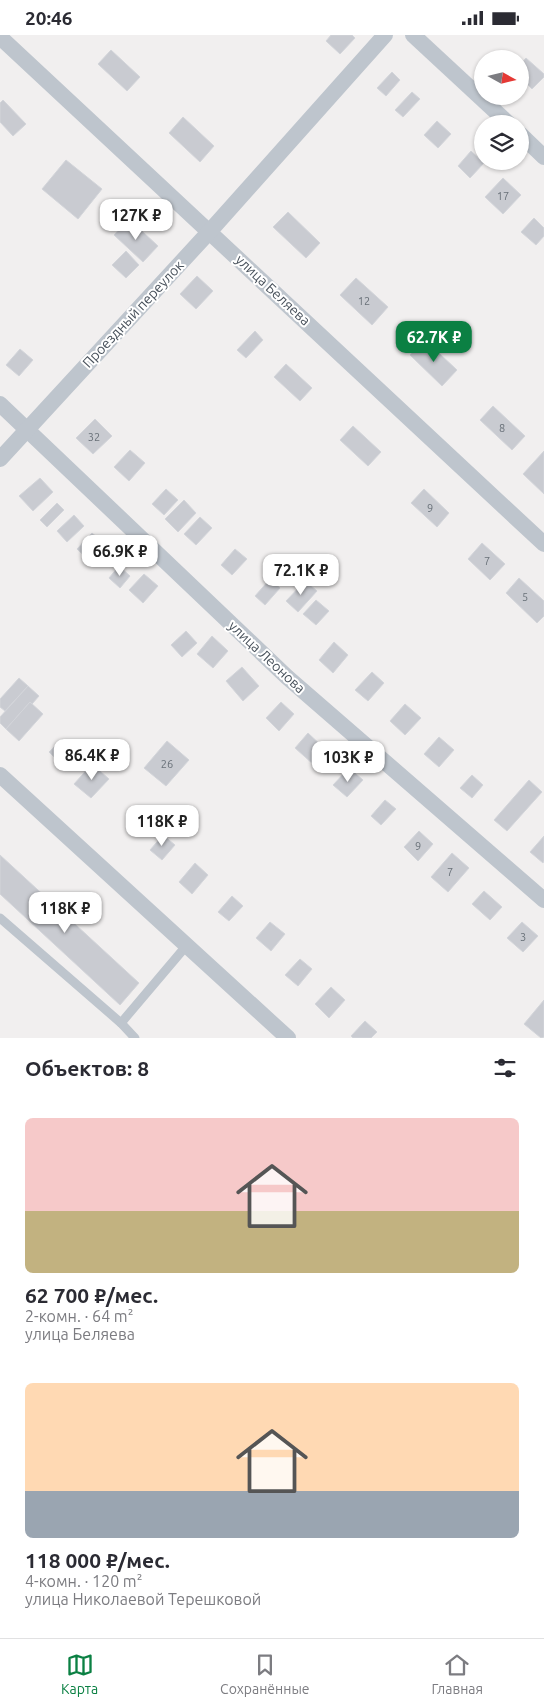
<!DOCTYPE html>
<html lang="ru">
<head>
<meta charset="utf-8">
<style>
	:root { --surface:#fff; --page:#f2f2f3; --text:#2b2b33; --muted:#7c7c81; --line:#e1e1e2; --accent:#0b8043 }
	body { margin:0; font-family:Ubuntu,sans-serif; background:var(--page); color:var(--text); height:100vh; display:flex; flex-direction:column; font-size:19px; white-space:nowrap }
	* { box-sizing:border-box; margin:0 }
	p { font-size:16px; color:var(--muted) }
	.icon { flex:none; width:28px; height:28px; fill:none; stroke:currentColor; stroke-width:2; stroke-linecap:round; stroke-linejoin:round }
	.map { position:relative; height:1003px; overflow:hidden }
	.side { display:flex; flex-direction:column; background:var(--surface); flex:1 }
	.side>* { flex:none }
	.needle { width:32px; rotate:98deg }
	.controls { position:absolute; left:474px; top:15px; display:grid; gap:10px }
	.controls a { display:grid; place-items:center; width:55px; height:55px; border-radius:50%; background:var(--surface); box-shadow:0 1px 4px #0004; font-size:25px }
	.price { position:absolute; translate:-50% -42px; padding:0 11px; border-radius:10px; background:#fff; color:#222; font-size:16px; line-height:32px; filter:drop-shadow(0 1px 2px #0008) }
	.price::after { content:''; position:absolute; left:50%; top:30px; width:15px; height:11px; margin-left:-8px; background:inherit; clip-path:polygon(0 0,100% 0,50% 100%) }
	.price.on { background:var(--accent); color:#fff }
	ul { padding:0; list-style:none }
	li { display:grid; align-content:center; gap:10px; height:265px; padding:0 25px }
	li span { display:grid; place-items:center; height:155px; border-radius:8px; color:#555 }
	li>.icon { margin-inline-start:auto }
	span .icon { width:90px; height:90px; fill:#fffc; stroke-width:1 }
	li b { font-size:21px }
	h2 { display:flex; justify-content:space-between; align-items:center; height:60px; padding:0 25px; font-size:21px }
	.status { display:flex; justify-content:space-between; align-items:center; height:35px; padding:0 25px; background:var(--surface); direction:ltr }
	.status svg { height:14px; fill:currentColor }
	.menu { display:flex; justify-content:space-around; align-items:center; height:70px; border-top:1px solid var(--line); background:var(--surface); font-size:14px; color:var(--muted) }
	.menu a { display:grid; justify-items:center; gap:2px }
	.menu .on { color:var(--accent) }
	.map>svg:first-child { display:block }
	.building { fill:#c9cbd1; stroke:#d3d5da }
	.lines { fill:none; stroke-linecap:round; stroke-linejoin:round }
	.lane { stroke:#bec5cd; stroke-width:9 }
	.street { stroke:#bec5cd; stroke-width:16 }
	.labels { text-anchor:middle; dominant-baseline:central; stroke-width:4; stroke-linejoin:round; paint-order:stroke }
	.number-label { font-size:11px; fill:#687078 }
	.street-label { font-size:14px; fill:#48515b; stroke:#fff }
</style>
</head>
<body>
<div class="status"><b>20:46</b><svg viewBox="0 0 49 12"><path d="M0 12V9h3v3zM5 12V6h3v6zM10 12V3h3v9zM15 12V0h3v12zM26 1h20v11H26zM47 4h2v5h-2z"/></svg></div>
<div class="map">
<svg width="544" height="1003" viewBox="0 0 544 1003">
	<rect width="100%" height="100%" fill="#f1efef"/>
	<g class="building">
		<polygon points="331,0 352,0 355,3 340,19 326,6"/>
		<polygon points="111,15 140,42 127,56 98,29"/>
		<polygon points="526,23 544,39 544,42 532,54 520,42 520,30"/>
		<polygon points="392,37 400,45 386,61 377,53"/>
		<polygon points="412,57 420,64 403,82 395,75"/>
		<polygon points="3,65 26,89 13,101 0,87 0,68"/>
		<polygon points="183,82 214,111 200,127 169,98"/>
		<polygon points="437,86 451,99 438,113 424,100"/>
		<polygon points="471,116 484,128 470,143 458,131"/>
		<polygon points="66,125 102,154 78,184 42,154"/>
		<polygon points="503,143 521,160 503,179 485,162"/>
		<polygon points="288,177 320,208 306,223 273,192"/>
		<polygon points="534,183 544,193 544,201 536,210 521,197"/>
		<polygon points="129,184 158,211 143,227 114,200"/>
		<polygon points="126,216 139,230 126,243 112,230"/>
		<polygon points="197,241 213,256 196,274 180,259"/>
		<polygon points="356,243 388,272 372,290 340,260"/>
		<polygon points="255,296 263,305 246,323 237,315"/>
		<polygon points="425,305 457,335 442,351 410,320"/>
		<polygon points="20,314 33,325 19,341 6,330"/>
		<polygon points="286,329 312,353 300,366 274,342"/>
		<polygon points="493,371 525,401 512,415 480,385"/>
		<polygon points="95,384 112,401 93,419 76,403"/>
		<polygon points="353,391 381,417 368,431 340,405"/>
		<polygon points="130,415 145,428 129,446 114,432"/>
		<polygon points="544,416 544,459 523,439"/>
		<polygon points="40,443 53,457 33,476 19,461"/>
		<polygon points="166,454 178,465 164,480 152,469"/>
		<polygon points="424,454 449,478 437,492 411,468"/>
		<polygon points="184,465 196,478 178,497 165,484"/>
		<polygon points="57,468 64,475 47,492 40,485"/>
		<polygon points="74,480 84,491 67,507 57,496"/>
		<polygon points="200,482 212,493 196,510 184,499"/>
		<polygon points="92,498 107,511 92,528 77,514"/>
		<polygon points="482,508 505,529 490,545 468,524"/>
		<polygon points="235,514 247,524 232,540 221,530"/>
		<polygon points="119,531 130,541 120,553 109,543"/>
		<polygon points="144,539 158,551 143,568 129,555"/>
		<polygon points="519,543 544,566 544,581 537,588 506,558"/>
		<polygon points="270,544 280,553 265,570 255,561"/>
		<polygon points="305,546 317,556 298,577 286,566"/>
		<polygon points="316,565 329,576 316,590 303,579"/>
		<polygon points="186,596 197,608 182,622 171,610"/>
		<polygon points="212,601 228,616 213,633 197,619"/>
		<polygon points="334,607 348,620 333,638 319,625"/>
		<polygon points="242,632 259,651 243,666 226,646"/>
		<polygon points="372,637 384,648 368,666 355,655"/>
		<polygon points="19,643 28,651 5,676 0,672 0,664"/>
		<polygon points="28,651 39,661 32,669 30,667 6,694 0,688 0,682"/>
		<polygon points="30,667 43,679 19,706 6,694"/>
		<polygon points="281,667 294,679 279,696 266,683"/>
		<polygon points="405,669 421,683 405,700 390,686"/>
		<polygon points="308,698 325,714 313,729 295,713"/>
		<polygon points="439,702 454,715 439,732 424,719"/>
		<polygon points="63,704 73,715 60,728 49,717"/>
		<polygon points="167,706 189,725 166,751 144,733"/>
		<polygon points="76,718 84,725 73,736 66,729"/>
		<polygon points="92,729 109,744 91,763 74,749"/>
		<polygon points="349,733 363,745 347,762 333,750"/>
		<polygon points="472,740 483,750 472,763 460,753"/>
		<polygon points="529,745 542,757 507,796 494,785"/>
		<polygon points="385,765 396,774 381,790 371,781"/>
		<polygon points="419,796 433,809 418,826 404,812"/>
		<polygon points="163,800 175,810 162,825 150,815"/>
		<polygon points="544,801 544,826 543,828 530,817"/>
		<polygon points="452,818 469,833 448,857 431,842"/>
		<polygon points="0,820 139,948 120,970 0,859"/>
		<polygon points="195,828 208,840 192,859 179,847"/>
		<polygon points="484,856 502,872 490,885 472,869"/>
		<polygon points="232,861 243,871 229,886 218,877"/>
		<polygon points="270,887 285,899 271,916 256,903"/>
		<polygon points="522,887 538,901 523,917 507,903"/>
		<polygon points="300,924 312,934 298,951 285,940"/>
		<polygon points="331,952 345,965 329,983 315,969"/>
		<polygon points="544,965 544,1002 541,1003 524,989"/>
		<polygon points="365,986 377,997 371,1003 353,1003 351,1001"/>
	</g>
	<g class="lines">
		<g class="lane">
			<polyline points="0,883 121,988"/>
			<polyline points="135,1003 121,988 187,910"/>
		</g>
		<g class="street">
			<polyline points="413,0 509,89"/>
			<polyline points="0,2 544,509"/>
			<polyline points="520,99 544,122"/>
			<polyline points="0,369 287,642 544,865"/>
			<polyline points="0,424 210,196 385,0"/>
			<polyline points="0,740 288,1003"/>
		</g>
	</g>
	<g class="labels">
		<g class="number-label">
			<text x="503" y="161">17</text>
			<text x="364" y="266">12</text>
			<text x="502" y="393">8</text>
			<text x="94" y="402">32</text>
			<text x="430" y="473">9</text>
			<text x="487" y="526">7</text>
			<text x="525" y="562">5</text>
			<text x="167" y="729">26</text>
			<text x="418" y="811">9</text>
			<text x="450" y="837">7</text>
			<text x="523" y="902">3</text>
		</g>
		<g class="street-label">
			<text transform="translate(273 255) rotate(43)">улица Беляева</text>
			<text transform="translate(133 279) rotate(-47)">Проездный переулок</text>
			<text transform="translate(267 622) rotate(43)">улица Леонова</text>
		</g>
	</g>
</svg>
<div class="controls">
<a><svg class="needle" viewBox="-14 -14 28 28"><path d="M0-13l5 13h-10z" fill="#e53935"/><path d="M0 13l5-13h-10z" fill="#7c7c81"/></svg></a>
<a><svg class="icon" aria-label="layers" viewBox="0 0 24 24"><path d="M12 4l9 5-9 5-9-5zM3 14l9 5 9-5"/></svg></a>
</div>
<b class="price" style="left:136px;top:206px">127K ₽</b>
<b class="price on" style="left:434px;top:328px">62.7K ₽</b>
<b class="price" style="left:120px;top:542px">66.9K ₽</b>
<b class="price" style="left:301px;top:561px">72.1K ₽</b>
<b class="price" style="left:92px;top:746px">86.4K ₽</b>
<b class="price" style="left:348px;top:748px">103K ₽</b>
<b class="price" style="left:162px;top:812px">118K ₽</b>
<b class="price" style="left:65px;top:899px">118K ₽</b>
</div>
<section class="side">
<h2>Объектов: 8<svg class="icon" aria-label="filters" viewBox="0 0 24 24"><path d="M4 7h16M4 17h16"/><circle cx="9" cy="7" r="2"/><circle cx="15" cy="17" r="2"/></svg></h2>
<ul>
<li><span style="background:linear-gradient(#f6c9c9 60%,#c2b280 0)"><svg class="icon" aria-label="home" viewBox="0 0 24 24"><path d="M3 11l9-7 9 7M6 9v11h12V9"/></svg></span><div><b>62 700 ₽/мес.</b><p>2-комн. · 64 m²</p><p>улица Беляева</p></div></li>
<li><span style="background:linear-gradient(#ffd9b3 70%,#9aa5b1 0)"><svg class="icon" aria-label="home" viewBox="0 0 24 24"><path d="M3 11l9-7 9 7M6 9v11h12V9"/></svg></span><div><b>118 000 ₽/мес.</b><p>4-комн. · 120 m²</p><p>улица Николаевой Терешковой</p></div></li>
</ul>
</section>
<nav class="menu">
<a class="on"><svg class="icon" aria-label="map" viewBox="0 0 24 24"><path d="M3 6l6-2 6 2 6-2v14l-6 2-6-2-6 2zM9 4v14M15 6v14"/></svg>Карта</a>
<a><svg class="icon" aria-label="saved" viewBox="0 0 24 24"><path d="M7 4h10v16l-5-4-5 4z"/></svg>Сохранённые</a>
<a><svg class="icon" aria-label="home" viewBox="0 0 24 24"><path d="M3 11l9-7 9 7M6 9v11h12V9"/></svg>Главная</a>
</nav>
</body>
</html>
